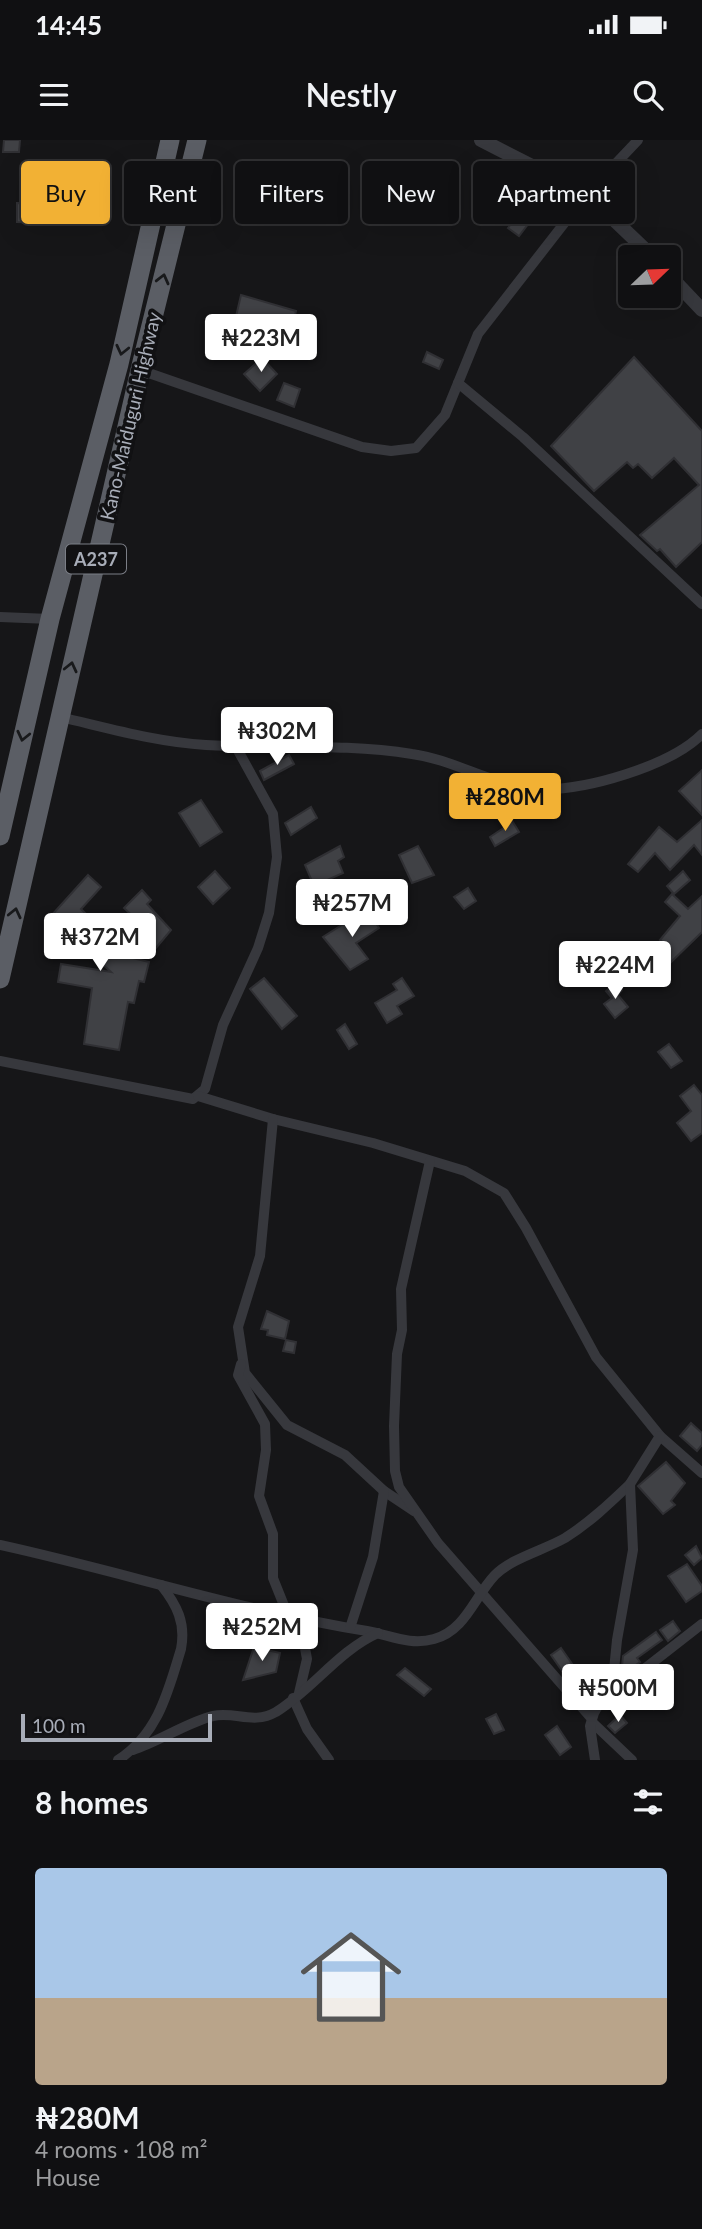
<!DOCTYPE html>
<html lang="en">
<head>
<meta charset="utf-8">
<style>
	:root { --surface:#101012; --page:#1e1e20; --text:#f1f3f6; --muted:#9c9d9f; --line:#303032; --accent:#f2b134 }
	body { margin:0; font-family:Lato,sans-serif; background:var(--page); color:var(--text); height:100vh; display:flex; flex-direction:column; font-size:26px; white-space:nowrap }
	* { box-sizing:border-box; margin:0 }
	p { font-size:23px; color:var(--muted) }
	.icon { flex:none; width:38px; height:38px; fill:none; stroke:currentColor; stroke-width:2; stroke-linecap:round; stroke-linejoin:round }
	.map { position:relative; height:1620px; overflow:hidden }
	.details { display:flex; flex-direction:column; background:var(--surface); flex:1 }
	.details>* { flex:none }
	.hud { position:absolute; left:21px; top:21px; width:662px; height:63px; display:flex; gap:14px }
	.needle { width:46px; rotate:67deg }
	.controls { position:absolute; left:618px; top:105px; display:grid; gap:14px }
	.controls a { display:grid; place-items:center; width:63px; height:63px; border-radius:7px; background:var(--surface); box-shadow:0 7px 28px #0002,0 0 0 2px var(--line); font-size:35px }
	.scale { position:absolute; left:21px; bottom:18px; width:191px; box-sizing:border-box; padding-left:7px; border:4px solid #a8adb8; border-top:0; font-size:19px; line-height:24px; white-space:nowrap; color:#a8adb8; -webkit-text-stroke:5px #111113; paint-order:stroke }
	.price { position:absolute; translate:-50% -60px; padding:0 16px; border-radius:7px; background:#fff; color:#222; font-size:23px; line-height:46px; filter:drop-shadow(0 2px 4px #0008) }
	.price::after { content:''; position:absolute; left:50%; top:42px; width:21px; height:16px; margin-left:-10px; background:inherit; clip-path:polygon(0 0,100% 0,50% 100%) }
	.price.on { background:var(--accent); color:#111 }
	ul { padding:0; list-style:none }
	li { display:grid; align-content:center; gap:14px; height:371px; padding:0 35px }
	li+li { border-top:2px solid var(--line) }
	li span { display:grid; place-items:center; height:217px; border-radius:7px; color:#555 }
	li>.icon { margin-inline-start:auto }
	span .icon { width:126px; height:126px; fill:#fffc; stroke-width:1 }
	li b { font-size:30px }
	h2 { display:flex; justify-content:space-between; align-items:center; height:84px; padding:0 35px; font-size:30px }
	.tag { padding:0 24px; border-radius:7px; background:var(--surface); box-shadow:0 7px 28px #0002,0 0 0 2px var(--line); font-size:24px; line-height:63px }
	.tag.on { background:var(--accent); color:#111 }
	.status { display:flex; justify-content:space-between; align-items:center; height:49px; padding:0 35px; background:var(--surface); direction:ltr }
	.status svg { height:19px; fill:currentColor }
	header { display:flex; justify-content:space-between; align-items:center; height:91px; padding:0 35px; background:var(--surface); font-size:32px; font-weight:600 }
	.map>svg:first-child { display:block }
	.building { fill:#404145; stroke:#303034; stroke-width:2 }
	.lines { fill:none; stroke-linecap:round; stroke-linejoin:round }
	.minor { stroke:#37383d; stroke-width:10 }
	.tertiary { stroke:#37383d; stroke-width:14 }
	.trunk { stroke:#5b5e65; stroke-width:19 }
	.oneway { stroke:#18191b }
	.labels { text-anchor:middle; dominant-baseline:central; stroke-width:7; stroke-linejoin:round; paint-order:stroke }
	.shield { fill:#111113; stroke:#7b7e86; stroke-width:2 }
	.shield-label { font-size:18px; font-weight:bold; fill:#a8adb8 }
	.street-label { font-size:19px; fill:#a8adb8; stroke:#111113 }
</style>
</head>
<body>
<div class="status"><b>14:45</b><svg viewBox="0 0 49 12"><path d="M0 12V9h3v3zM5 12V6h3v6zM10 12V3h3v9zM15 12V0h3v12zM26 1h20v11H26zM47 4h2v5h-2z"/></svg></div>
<header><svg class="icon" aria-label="menu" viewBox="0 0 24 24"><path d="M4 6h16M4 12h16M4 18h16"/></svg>Nestly<svg class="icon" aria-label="search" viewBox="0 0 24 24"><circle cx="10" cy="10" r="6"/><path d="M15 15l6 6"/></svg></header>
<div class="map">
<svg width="702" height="1620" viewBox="0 0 702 1620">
	<rect width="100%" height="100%" fill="#161618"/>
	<g class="building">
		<polygon points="4,0 20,0 19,12 3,12"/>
		<polygon points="17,63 44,64 44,83 17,82"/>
		<polygon points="518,74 529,83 519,96 508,88"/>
		<polygon points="241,155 296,171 289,201 234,185"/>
		<polygon points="427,212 443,220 439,229 423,222"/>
		<polygon points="634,217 702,291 702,402 676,427 660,409 657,411 640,395 699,345 674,318 652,338 638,324 633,328 627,322 594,351 551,306"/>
		<polygon points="262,218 277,234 260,251 244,234"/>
		<polygon points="284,243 300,249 294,267 277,260"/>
		<polygon points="289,615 294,624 264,640 260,631"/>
		<polygon points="702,630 702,675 679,651"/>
		<polygon points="201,660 222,692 200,706 179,673"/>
		<polygon points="311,667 317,678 291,695 285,683"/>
		<polygon points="511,679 519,692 495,706 490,697 505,687 503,684"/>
		<polygon points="702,680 702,715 694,705 670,730 655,713 638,732 628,724 659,687 677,702"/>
		<polygon points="340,706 344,717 338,721 343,733 314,746 305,725"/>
		<polygon points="418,706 434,735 412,743 399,715"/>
		<polygon points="215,731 230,748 213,764 198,747"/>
		<polygon points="683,731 690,740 674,754 667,746"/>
		<polygon points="88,735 101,747 81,769 91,779 88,782 108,801 100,810 149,822 144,842 139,841 134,863 128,862 119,910 84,904 92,848 58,842 61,824 111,832 82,805 88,807 92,802 70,781 64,788 51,776"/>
		<polygon points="468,748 476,761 464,769 454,757"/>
		<polygon points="142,750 151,760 147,764 171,790 156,808 147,799 152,794 124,768"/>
		<polygon points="672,754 688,769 702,756 702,792 667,826 660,819 670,809 660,800 680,776 665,762"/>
		<polygon points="367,769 379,788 356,803 368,819 350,830 323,797"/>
		<polygon points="264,838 297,876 282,889 250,849"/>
		<polygon points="402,838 414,856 397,866 402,874 387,883 375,863 397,850 393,844"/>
		<polygon points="615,843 622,850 618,855 628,867 615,878 604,864 612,858 606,851"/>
		<polygon points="345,884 357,904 349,909 337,890"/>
		<polygon points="669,904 682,921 671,928 658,912"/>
		<polygon points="694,945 702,955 702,993 691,1001 677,983 691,971 680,956"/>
		<polygon points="267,1171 289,1181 285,1199 267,1195 268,1190 261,1189"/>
		<polygon points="286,1200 296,1202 294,1213 283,1211"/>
		<polygon points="691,1283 702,1293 702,1305 697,1311 680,1296"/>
		<polygon points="666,1322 685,1343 671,1361 675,1365 663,1374 638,1346"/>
		<polygon points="696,1406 702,1418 694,1425 685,1415"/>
		<polygon points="687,1424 702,1446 702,1451 686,1462 668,1436"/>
		<polygon points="673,1481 680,1491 668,1501 660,1490"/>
		<polygon points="656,1492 662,1500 637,1518 640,1522 626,1532 622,1527 623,1516"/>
		<polygon points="254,1507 280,1513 276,1532 243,1540"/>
		<polygon points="561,1508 582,1538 572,1545 551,1515"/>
		<polygon points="405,1528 431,1549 424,1556 397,1535"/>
		<polygon points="655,1545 666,1559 654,1569 643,1554"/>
		<polygon points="496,1574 504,1590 494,1594 486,1579"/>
		<polygon points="620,1575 627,1583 615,1593 608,1586"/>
		<polygon points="557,1586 571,1607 560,1615 545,1595"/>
	</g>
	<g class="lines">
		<g class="minor">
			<polyline points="140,230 362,307 391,311 416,308 445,275 478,194 587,54 638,0"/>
			<polyline points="458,243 523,297 702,464"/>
			<polyline points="0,477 50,479"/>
			<path d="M60,577C108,588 156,602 206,605C275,609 343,603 412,614C456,620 494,647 539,649C585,651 670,626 702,594"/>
			<polyline points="0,921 193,959 205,949 223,885 258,808 269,773 277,717 273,674 235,605"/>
			<polyline points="198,956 273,979 373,1003 465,1031 504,1053 526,1088 596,1217 660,1296 702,1333"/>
			<polyline points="273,979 260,1116 238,1187 245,1233 287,1285 345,1315 384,1351 414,1371"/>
			<polyline points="430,1021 401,1149 402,1190 397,1214 394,1286 395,1331 399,1347 438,1403 592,1579"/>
			<polyline points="241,1224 238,1235 265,1284 266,1310 259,1356 273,1394 273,1438 289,1478"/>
			<path d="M0,1405C123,1432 242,1471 367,1491C390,1495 410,1506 434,1499C466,1490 474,1457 495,1435C512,1418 544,1410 565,1398C589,1383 609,1364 630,1344"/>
			<polyline points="350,1488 373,1417 384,1351"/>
			<polyline points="299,1553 307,1519 300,1481"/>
			<polyline points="293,1558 307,1589 329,1620"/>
			<polyline points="607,1558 702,1484"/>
			<polyline points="592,1582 632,1620"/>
			<path d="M133,1610C158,1602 190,1581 213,1576C235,1571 253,1585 276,1572C313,1549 338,1511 378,1493"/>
			<path d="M118,1620C158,1594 168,1552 181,1509C186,1483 177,1465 161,1445"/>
			<polyline points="595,1620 590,1586 594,1573 613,1540 617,1500 633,1410 630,1344 660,1296"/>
		</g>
		<g class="tertiary">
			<polyline points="481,0 587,54 653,117"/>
			<polyline points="668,134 702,170"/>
		</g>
		<g class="trunk">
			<polyline points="0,696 50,479 119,224 170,0"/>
			<polyline points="0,839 140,230 197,0"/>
		</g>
	</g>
	<defs><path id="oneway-chevron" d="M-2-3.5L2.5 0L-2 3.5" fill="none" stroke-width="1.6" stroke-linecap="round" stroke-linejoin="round" transform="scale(1.75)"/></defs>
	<g class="oneway">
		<use href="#oneway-chevron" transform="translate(163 139) rotate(-76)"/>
		<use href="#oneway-chevron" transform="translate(122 210) rotate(103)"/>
		<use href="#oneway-chevron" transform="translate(71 527) rotate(-77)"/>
		<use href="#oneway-chevron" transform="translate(23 596) rotate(103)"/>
		<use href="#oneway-chevron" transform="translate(15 773) rotate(-77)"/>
	</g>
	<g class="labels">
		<rect class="shield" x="66" y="404.5" width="60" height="29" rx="5"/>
		<g class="shield-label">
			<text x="96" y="419">A237</text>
		</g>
		<g class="street-label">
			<text transform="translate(130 276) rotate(-77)">Kano-Maiduguri Highway</text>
		</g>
	</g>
</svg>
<div class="controls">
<a><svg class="needle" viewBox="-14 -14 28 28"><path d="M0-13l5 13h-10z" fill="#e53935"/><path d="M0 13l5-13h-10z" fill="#9c9d9f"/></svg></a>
</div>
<div class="scale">100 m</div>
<b class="price" style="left:261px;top:234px">₦223M</b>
<b class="price" style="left:277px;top:627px">₦302M</b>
<b class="price on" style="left:505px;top:693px">₦280M</b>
<b class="price" style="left:352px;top:799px">₦257M</b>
<b class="price" style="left:100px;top:833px">₦372M</b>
<b class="price" style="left:615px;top:861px">₦224M</b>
<b class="price" style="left:262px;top:1523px">₦252M</b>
<b class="price" style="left:618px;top:1584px">₦500M</b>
<div class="hud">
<a class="tag on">Buy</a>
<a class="tag">Rent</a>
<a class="tag">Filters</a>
<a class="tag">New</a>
<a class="tag">Apartment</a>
</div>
</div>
<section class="details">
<h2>8 homes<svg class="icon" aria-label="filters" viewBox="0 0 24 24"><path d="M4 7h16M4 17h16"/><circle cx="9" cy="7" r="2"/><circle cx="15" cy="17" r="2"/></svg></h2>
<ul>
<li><span style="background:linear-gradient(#a9c7e8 60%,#b9a48a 0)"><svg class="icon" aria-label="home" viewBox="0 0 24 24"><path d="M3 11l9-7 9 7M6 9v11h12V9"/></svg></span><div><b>₦280M</b><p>4 rooms · 108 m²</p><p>House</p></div></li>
</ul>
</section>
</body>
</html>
